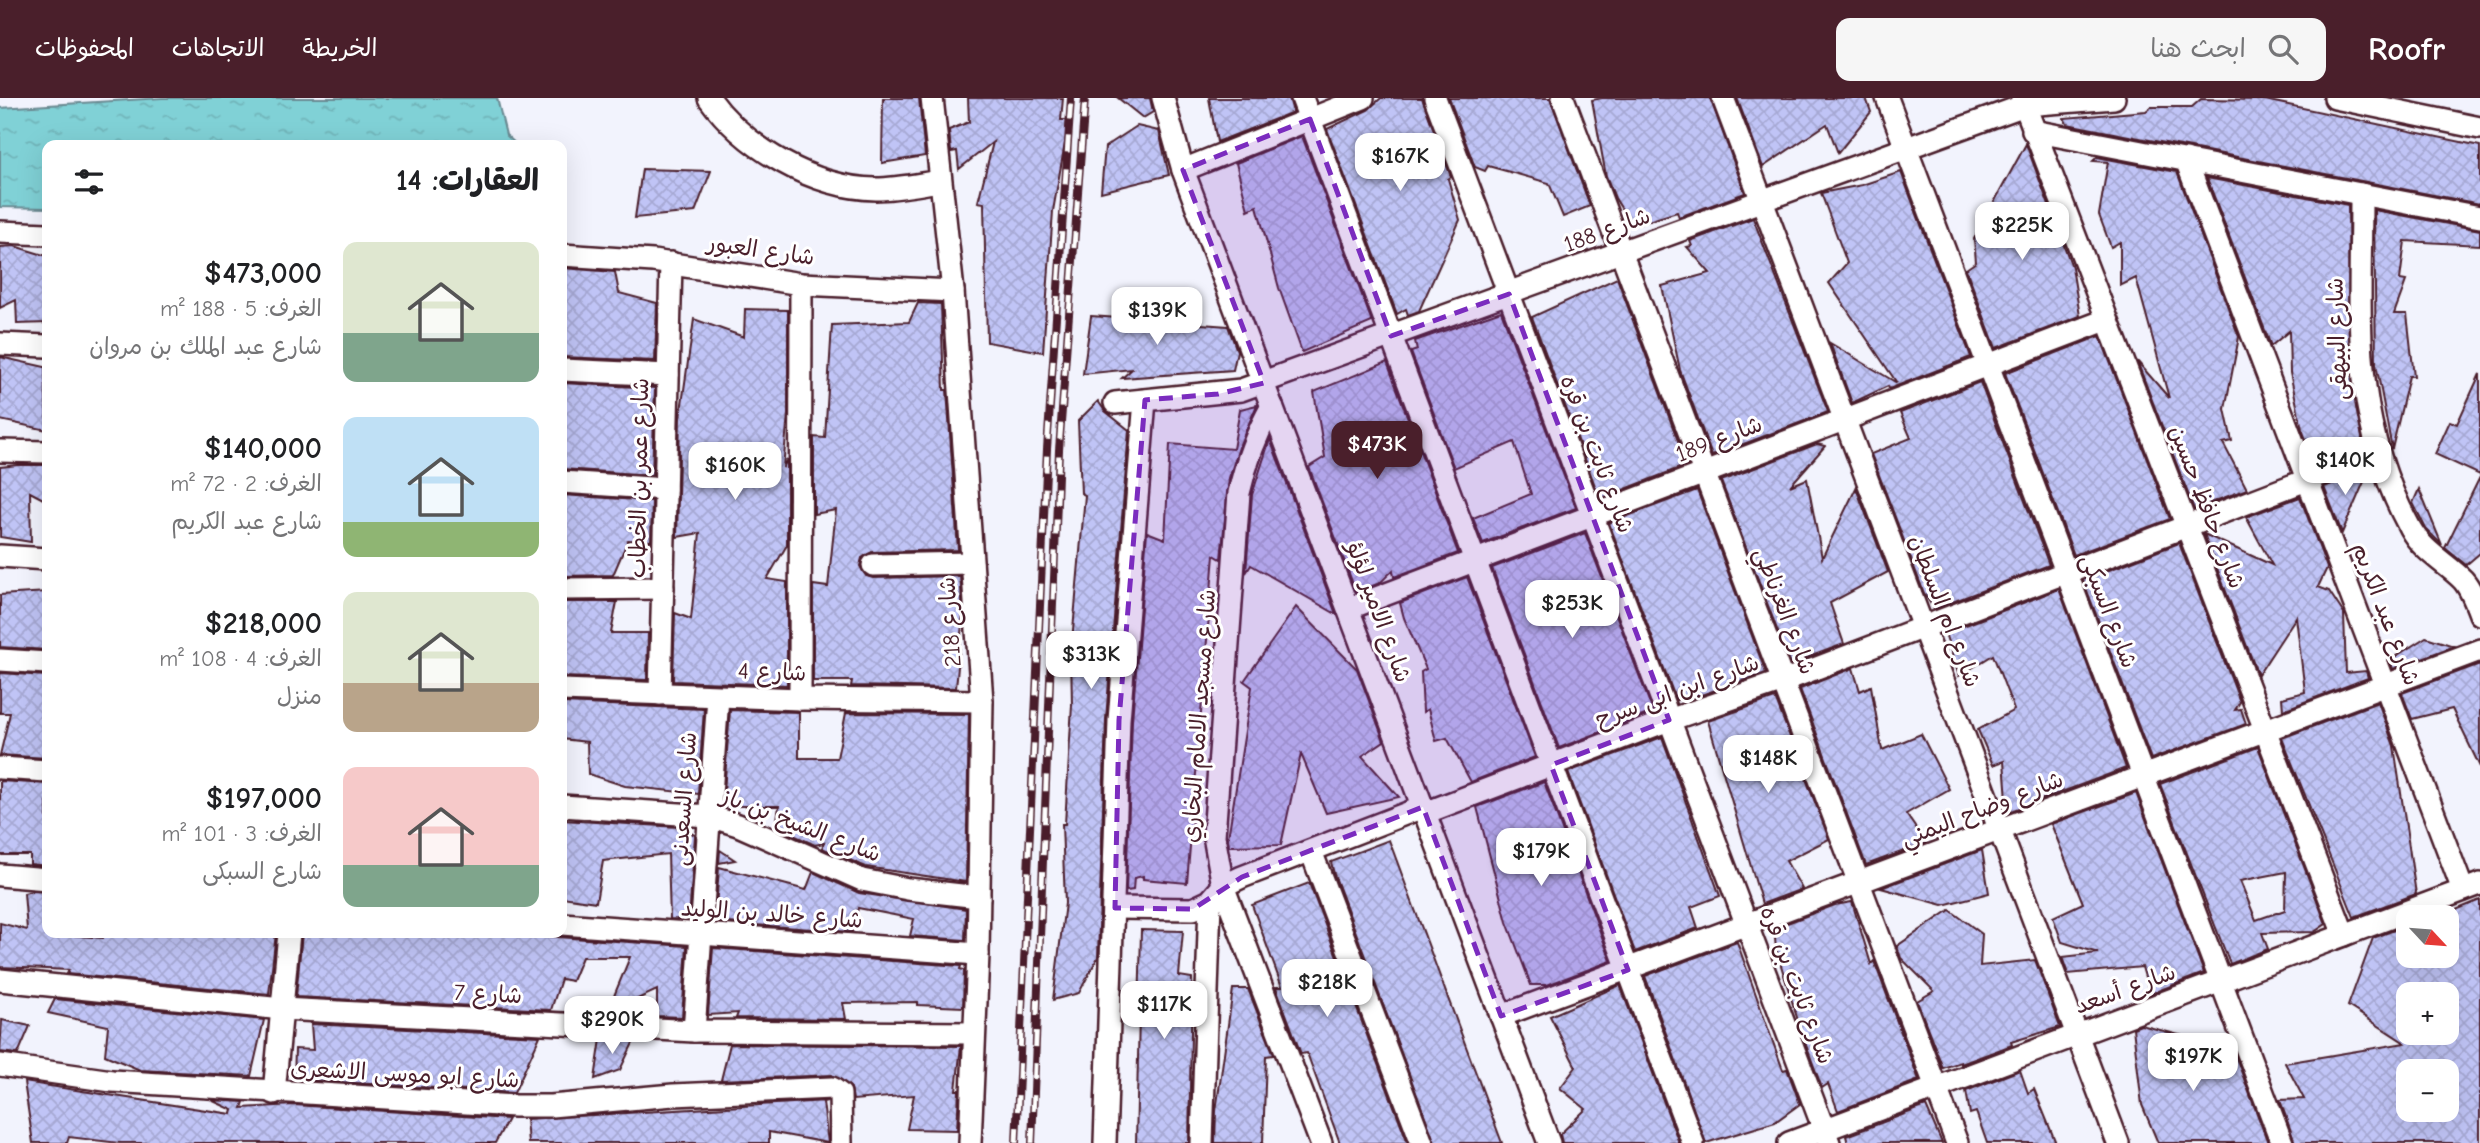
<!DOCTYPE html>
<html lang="ar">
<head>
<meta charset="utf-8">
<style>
	:root { --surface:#fff; --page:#f6f6f6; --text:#202124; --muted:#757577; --accent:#4a1f2b }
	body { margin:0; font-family:"Comic Neue","Playpen Sans Arabic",sans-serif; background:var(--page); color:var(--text); direction:rtl; height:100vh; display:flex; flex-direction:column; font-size:26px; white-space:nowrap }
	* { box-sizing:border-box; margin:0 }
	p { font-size:23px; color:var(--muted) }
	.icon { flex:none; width:38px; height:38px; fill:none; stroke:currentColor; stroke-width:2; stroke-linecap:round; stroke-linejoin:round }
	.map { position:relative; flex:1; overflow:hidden; direction:ltr }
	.sheet { position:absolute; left:42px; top:42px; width:525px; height:798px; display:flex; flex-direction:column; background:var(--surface); border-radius:14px; box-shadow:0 7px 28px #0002; direction:rtl }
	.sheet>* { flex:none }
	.needle { width:46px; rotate:116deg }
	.buttons { position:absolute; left:2396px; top:807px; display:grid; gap:14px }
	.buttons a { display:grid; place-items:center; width:63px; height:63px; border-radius:14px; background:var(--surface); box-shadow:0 7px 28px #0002; font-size:35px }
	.price { position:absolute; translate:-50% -60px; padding:0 16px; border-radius:14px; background:#fff; color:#222; font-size:23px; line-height:46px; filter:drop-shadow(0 2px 4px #0008) }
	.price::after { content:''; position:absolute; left:50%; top:42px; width:21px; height:16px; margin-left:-10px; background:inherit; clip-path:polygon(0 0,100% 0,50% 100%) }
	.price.on { background:var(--accent); color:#fff }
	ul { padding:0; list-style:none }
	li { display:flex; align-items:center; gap:21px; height:175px; padding:0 28px }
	li span { display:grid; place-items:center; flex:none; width:196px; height:140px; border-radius:14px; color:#555 }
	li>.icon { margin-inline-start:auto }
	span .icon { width:84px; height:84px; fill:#fffc; stroke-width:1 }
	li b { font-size:30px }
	h2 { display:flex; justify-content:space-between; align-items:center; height:84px; padding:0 28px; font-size:30px }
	header { display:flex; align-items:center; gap:42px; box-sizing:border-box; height:98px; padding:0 35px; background:var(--accent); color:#fff }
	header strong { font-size:33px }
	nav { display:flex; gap:38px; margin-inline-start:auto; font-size:24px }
	.search { width:490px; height:63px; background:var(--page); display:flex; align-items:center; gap:18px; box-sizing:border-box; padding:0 24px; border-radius:14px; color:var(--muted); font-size:26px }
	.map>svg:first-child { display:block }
	.water { fill:url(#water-ripples); stroke:#6a8a92; stroke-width:2 }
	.building { fill:url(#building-cross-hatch); stroke:#4a1f2b; stroke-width:2; fill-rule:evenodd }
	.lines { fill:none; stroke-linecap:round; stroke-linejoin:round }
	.minor-casing { stroke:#4a1f2b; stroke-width:26 }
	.minor { stroke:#fff; stroke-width:21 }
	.rail-casing { stroke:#4a1f2b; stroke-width:8 }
	.rail { stroke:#fff; stroke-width:5; stroke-dasharray:16; stroke-linecap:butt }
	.marked { fill:#7b2cbf; fill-opacity:0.2; stroke:#7b2cbf; stroke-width:5; stroke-dasharray:14 9; stroke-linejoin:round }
	.labels { text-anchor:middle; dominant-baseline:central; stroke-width:6; stroke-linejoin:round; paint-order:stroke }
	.street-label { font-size:23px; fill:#4a1f2b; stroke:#fff }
</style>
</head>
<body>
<header>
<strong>Roofr</strong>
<div class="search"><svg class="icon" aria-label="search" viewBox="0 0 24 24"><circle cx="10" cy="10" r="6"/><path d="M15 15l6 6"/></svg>ابحث هنا</div>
<nav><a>الخريطة</a><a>الاتجاهات</a><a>المحفوظات</a></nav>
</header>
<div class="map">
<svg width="2480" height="1045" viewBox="0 0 2480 1045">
	<defs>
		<pattern id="water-ripples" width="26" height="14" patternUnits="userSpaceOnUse" patternTransform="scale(1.75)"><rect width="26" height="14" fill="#80d1d6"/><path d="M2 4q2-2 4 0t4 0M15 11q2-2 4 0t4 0" fill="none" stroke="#70b3b8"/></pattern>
		<pattern id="building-cross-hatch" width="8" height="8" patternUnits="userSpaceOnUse" patternTransform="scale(1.75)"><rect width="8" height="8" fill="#c0c4f6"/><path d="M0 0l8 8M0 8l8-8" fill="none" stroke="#a6a8d3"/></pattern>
	</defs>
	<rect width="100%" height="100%" fill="#f2f3fd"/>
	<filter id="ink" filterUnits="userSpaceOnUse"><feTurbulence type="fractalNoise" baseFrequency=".0143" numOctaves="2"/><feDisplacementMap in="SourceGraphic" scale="14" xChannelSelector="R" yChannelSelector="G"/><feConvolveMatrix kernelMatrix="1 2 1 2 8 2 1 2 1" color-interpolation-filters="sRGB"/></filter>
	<g filter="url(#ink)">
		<polygon class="water" points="162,0 497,0 506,37 517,47 47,47 47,110 0,109 0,10"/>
		<g class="building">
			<polygon points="883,0 919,0 925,58 882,65"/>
			<polygon points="968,0 1063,0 1061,22 1069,22 1053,113 1043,254 987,244 984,105 978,104 993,44 959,71 957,53 951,54 949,32 969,24"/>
			<polygon points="1118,0 1150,0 1153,14 1143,20"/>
			<polygon points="1209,0 1289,0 1293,14 1217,44"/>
			<polygon points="1381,0 1422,0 1451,79 1448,81 1460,122 1419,213 1408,217 1406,211 1397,216 1327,31 1368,12"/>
			<polygon points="1449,0 1550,0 1590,108 1563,119 1549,85 1488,68 1485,73 1475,69"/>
			<polygon points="1602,0 1710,0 1745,95 1679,119 1677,114 1632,128 1615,100 1606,78 1592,2"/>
			<polygon points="1737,0 1866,0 1871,14 1838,55 1827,26 1763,69"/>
			<polygon points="2201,1 2265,2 2480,48 2480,106 2067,26 2064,20 2146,13 2151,9 2192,9"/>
			<polygon points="1137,28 1159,33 1169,77 1101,94 1105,49"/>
			<polygon points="1302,38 1372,224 1302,254 1279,190 1257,108 1248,112 1236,65"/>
			<polygon points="2026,46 2072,169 2080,218 1996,250 1966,171 1976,164 1974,141"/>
			<polygon points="2097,59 2177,74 2239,239 2225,311 2232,343 2223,345 2247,391 2194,411 2137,263 2169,300 2136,180 2120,188 2120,144 2111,149 2099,117 2108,64 2093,63"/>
			<polygon points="642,71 711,73 695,114 635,120"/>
			<polygon points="1901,74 1971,259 1889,291 1888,288 1852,305 1830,245 1897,285 1829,185 1847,165 1821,95 1862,87"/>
			<polygon points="2207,80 2348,107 2350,267 2363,346 2315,365 2302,331 2290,275 2289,233 2271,248"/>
			<polygon points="2374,112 2480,132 2480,147 2405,143 2400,182 2406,183 2394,216 2407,216 2414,278 2409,278 2392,351 2376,266"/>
			<polygon points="1753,120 1828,314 1712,358 1680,272 1662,188 1710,175 1687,149 1692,148 1690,143"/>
			<polygon points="14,148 47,158 47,225 17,226 16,202 0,210 0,149"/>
			<polygon points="562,170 615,174 619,195 657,205 655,263 562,259"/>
			<polygon points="1617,180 1687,367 1600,401 1532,219"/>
			<polygon points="918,205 941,206 944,292 947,292 958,452 872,454 862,460 860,468 866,478 873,480 960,478 963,515 956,590 851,588 852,583 813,583 813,487 828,489 836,412 814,416 814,339 825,340 832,227 909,224"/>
			<polygon points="745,211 788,212 788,316 783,370 787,361 787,447 767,481 787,484 787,587 673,583 675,515 691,521 700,435 677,439 680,320 694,221 744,239"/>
			<polygon points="1501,213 1576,410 1483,445 1473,420 1531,396 1514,344 1454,370 1411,254 1417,252 1415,243"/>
			<polygon points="1091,218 1228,228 1237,253 1233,272 1122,280 1132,271 1083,276"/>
			<polygon points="2100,238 2170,421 2074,457 2005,275"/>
			<polygon points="0,259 45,269 47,332 0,322"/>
			<polygon points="1387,264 1458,455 1394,479 1393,472 1380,485 1356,494 1309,369 1325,359 1314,294"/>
			<polygon points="2480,276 2480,377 2435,356 2450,323 2457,326"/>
			<polygon points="1980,284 2049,467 1934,511 1924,495 1871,356 1911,340 1900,315"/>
			<polygon points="562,285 655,290 652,377 562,371"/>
			<polygon points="1098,303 1105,313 1129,332 1106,621 1098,859 1079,895 1053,902 1065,805 1062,726 1065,726 1072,607 1071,555 1085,397 1081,395 1078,323"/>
			<polygon points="1257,307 1240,346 1229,380 1221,461 1214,457 1187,785 1143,781 1143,778 1134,780 1133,792 1126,793 1132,623 1147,434 1165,441 1170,346 1233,351 1240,311"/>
			<polygon points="1270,341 1336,516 1251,467 1246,475 1252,397"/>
			<polygon points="1817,346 1825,348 1790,388 1807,381 1822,460 1856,390 1888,474 1830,505 1844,546 1790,566 1721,383"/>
			<polygon points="18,367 47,367 47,403 30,394 31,444 0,439 0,369"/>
			<polygon points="2369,372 2342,435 2324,389"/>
			<polygon points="2480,379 2480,455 2466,467 2445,450"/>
			<polygon points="2419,391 2442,447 2426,431 2413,405"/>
			<polygon points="1697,392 1766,575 1701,597 1676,602 1609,425"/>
			<polygon points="562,397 652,403 651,443 628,442 613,477 562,478"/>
			<polygon points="2300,399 2327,470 2318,489 2329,493 2344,516 2346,575 2366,573 2368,580 2283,612 2282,600 2305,594 2296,519 2258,577 2204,436 2272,467 2246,419"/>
			<polygon points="1585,435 1653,614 1559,650 1492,470"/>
			<polygon points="2179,445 2240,604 2235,612 2241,611 2246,626 2151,661 2083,482"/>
			<polygon points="1467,479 1535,659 1471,684 1447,640 1436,643 1428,611 1423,614 1421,574 1426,571 1404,520 1400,505"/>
			<polygon points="2059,491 2126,670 2008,714 2004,663 1993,667 1978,632 2014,612 1993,557 1959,578 1945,535"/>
			<polygon points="47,494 47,552 0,549 0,497"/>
			<polygon points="562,504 617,504 611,535 648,535 647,582 562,579"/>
			<polygon points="1296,509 1357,571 1384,643 1362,658 1399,699 1326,715 1301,656 1281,747 1229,748 1228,740 1252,589 1244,583"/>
			<polygon points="2426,539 2454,548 2393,571 2390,562"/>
			<polygon points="2480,566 2480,669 2452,611 2412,621 2402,595"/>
			<polygon points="1853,570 1860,593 1871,588 1882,652 1921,636 1949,691 1906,716 1926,745 1866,767 1800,591"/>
			<polygon points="0,575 47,578 47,660 0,657 10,615 0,615"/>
			<polygon points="1775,600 1829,741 1786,763 1802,791 1762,806 1708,623"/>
			<polygon points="2378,604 2394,648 2416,796 2354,819 2282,640"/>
			<polygon points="562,605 704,611 698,696 625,688 588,676 587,644 562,641"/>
			<polygon points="730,612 799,614 799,660 837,660 846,615 969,616 966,784 866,769 822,750 824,745 815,747 776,729 779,708 723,708"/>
			<polygon points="1662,639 1720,798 1691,809 1698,830 1635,854 1568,674"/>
			<path d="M2258,649L2326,826L2314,834L2262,835L2268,851L2230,866L2160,686ZM2286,774L2285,812L2256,822L2240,783Z"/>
			<polygon points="0,683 47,686 47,768 30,766 30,757 0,757"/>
			<polygon points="1544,684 1611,863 1547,887 1531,887 1507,824 1477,709"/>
			<polygon points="2136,695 2204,875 2150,896 2142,869 2068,876 2062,859 2098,855 2062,844 2053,819 2083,805 2051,726"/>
			<polygon points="562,722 679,729 695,737 689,822 670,821 668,756 603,763 596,804 562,799"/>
			<polygon points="1389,742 1502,1045 1435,1045 1334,776 1331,764"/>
			<polygon points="720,752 735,762 719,765"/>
			<polygon points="1982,752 1989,795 1943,807 1881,790"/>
			<polygon points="719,769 806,792 813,774 859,795 966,811 965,842 910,838 914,821 858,810 852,834 715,824"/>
			<polygon points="1309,785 1408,1045 1340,1045 1307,955 1301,956 1276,889 1282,889 1252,807"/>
			<polygon points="32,793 47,794 47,835 103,840 104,835 276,835 269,896 67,876 69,872 0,869 0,825 27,832 24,795"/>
			<path d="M2480,802V1045H2295L2280,1002L2304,1001L2285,965L2405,945L2348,908L2373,840L2408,827V858H2446V816ZM2408,896H2446V934H2408ZM2408,973H2446V1012H2408Z"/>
			<polygon points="1852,804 1871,866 1874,863 1919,982 1838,1013 1828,986 1822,990 1803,939 1776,851 1774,830 1835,807"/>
			<polygon points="1950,812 1982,836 1980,868 2035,862 2060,929 2011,944 2012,947 1961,966 1961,964 1943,970 1917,903 1934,893 1901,860 1897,848"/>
			<polygon points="1141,832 1183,833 1179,878 1192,880 1189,1045 1136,1045"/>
			<polygon points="302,835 499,835 687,848 682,919 657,918 657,892 607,915 630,859 582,859 572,883 561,881 551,912 296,899"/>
			<polygon points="1737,844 1783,972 1787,971 1800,1006 1775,1024 1706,1045 1645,878"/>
			<polygon points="713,850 961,868 960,871 964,872 963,909 918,907 918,904 843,905 846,921 736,920 738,915 708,917"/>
			<polygon points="1620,887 1679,1045 1562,1045 1560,1036 1586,1011 1560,990 1576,969 1550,918"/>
			<polygon points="1233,891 1248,891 1274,957 1266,958 1263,1045 1215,1045 1216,1013"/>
			<polygon points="55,901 264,922 251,978 140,972 105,957 108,928 48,915"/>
			<polygon points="2,922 30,928 18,956 0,954"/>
			<polygon points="311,926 540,938 514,995 294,981 295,951 313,952"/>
			<polygon points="2141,927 2187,939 2189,955 2205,950 2210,964 2235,957 2268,1045 2158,1045 2142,1007 2133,930"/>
			<polygon points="601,941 634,943 620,972 595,981"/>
			<polygon points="730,946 961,948 956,992 959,992 957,1032 907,1031 914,997 853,1002 851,990 832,977 721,982"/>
			<polygon points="2020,972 2028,995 2034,991 2056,1045 1987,1045 1976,1014 1970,1016 1966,993"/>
			<polygon points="24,984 232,1016 233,1012 211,1002 244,1004 242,1010 294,1007 508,1021 495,1045 119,1045 69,1039 67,1045 33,1045"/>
			<polygon points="827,1003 823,1004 828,1045 769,1034 769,1045 528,1045 526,1021"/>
			<polygon points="1926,1008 1942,1045 1848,1045 1846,1038"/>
		</g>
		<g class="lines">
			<defs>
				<g id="minor">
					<path d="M709,0C745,50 813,90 876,91C897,91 919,86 940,83"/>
					<polyline points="932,0 953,193 982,603 978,856 970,1045"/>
					<polyline points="1163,0 1183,72 1549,1045"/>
					<polyline points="1302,0 1693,1045"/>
					<polyline points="1435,0 1829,1045"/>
					<polyline points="1563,0 1957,1045"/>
					<polyline points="1723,0 2118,1045"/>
					<polyline points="1887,0 2282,1045"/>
					<polyline points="2022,0 2344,837"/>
					<polyline points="2335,0 2480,30"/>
					<polyline points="2033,33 2480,119"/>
					<polyline points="2186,62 2463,792"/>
					<polyline points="1183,72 1363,0"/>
					<path d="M2361,96C2361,219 2349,317 2410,430C2423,454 2445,464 2463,482C2471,491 2476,505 2480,516"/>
					<polyline points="0,134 47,136"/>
					<polyline points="562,157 653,163 801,186 953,193"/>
					<polyline points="0,246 47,248"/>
					<polyline points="562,272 668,277"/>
					<polyline points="1115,305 1241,292 2025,7 2114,0"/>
					<path d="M1272,308C1256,336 1246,363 1239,395L1214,738L1223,788L1321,1045"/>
					<polyline points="0,353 47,354"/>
					<polyline points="562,384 665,391"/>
					<polyline points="0,458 47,461"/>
					<polyline points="873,467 972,465"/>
					<polyline points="562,491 663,490"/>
					<polyline points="1350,510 2106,222"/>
					<polyline points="0,562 47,565"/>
					<polyline points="562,592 800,601 982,603"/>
					<polyline points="660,596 671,165"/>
					<polyline points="800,601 801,186"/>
					<polyline points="0,670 47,673"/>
					<polyline points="562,708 709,718 738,727 862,782 908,791 979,799"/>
					<polyline points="1425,715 1669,622 1783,583 2377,355"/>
					<polyline points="1311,753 1422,1045"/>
					<polyline points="0,777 47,781"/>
					<polyline points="1115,810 1193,811 1210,803 1223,788 1242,779 1423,709"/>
					<polyline points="562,826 978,856"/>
					<polyline points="0,882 282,911 694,933 974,935"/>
					<polyline points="1501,918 2480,552"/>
					<polyline points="694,933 718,599"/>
					<polyline points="0,967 112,983 514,1008 551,1008 673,997 832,990 840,996 841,1045"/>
					<polyline points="274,995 289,835"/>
					<polyline points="1105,1045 1119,622 1145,302"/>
					<polyline points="1202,1045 1210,803"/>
					<polyline points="1789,1045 2480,786"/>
				</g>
			</defs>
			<use href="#minor" class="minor-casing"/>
			<use href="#minor" class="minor"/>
			<defs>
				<g id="rail">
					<polyline points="1016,1045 1047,351 1071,0"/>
					<polyline points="1032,1045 1059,352 1085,0"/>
				</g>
			</defs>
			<use href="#rail" class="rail-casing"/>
			<use href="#rail" class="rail"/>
		</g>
	</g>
	<path class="marked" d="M1310,21L1391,238L1509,196L1669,622L1551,667L1628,872L1501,918L1423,709L1242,779L1193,811L1115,810L1119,622L1145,302L1218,296L1264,285L1183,72Z"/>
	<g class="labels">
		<g class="street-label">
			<text transform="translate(1607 132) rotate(-20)">شارع 188</text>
			<text transform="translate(761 152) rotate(8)">شارع العبور</text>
			<text transform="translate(2337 241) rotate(-92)">شارع البيهقى</text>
			<text transform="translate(1719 341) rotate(-21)">شارع 189</text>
			<text transform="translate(1597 356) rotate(69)">شارع ثابت بن قره</text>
			<text transform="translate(639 380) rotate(-89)">شارع عمر بن الخطاب</text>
			<text transform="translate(2207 409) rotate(69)">شارع حافظ حسين</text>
			<text transform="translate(1785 513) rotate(69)">شارع الغرناطي</text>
			<text transform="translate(1945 513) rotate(69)">شارع ام السلطان</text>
			<text transform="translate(2109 513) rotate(69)">شارع السبكى</text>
			<text transform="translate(1379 514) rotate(70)">شارع الامير لؤلؤ</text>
			<text transform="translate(2386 516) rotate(69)">شارع عبد الكريم</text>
			<text transform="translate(950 524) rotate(-94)">شارع 218</text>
			<text transform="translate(772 574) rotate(2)">شارع 4</text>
			<text transform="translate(1677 593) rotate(-20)">شارع ابن ابى سرح</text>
			<text transform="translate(1199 618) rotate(-86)">شارع مسجد الامام البخاري</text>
			<text transform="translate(684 701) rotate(-86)">شارع السعدنى</text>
			<text transform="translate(1982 711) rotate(-21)">شارع وضاح اليمني</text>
			<text transform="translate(801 727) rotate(21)">شارع الشيخ بن باز</text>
			<text transform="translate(772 816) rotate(4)">شارع خالد بن الوليد</text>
			<text transform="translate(1797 887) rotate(69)">شارع ثابت بن قره</text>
			<text transform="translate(2125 891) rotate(-20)">شارع أسعد</text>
			<text transform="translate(488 896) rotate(3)">شارع 7</text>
			<text transform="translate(405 976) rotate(3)">شارع ابو موسى الاشعرى</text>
		</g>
	</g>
</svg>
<div class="buttons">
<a><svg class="needle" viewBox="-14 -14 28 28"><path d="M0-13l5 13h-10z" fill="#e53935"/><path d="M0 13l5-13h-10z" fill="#757577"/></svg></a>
<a>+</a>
<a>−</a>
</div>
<b class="price" style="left:1400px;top:95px">$167K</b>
<b class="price" style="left:2022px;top:164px">$225K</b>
<b class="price" style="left:1157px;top:249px">$139K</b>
<b class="price on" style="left:1377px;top:383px">$473K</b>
<b class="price" style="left:2345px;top:399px">$140K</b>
<b class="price" style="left:735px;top:404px">$160K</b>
<b class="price" style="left:1572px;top:542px">$253K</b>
<b class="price" style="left:1091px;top:593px">$313K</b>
<b class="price" style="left:1768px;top:697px">$148K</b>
<b class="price" style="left:1541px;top:790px">$179K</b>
<b class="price" style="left:1327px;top:921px">$218K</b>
<b class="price" style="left:1164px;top:943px">$117K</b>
<b class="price" style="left:612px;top:958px">$290K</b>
<b class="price" style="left:2193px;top:995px">$197K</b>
<section class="sheet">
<h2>العقارات: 14<svg class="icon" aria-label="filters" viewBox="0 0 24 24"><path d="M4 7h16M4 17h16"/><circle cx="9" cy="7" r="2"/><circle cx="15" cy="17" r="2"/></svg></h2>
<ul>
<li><span style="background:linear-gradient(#dfe7d0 65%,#7fa58c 0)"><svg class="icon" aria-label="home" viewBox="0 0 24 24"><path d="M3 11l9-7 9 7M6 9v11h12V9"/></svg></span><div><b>$473,000</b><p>الغرف: 5 · 188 m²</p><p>شارع عبد الملك بن مروان</p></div></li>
<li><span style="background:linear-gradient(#bfe0f5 75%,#8fb573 0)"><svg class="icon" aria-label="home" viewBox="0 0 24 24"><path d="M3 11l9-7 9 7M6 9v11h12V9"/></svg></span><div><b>$140,000</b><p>الغرف: 2 · 72 m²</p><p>شارع عبد الكريم</p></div></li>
<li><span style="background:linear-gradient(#dfe7d0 65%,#b9a48a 0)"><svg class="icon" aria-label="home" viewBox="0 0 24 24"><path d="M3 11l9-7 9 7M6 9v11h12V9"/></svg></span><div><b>$218,000</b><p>الغرف: 4 · 108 m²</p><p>منزل</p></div></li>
<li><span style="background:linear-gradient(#f6c9c9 70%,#7fa58c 0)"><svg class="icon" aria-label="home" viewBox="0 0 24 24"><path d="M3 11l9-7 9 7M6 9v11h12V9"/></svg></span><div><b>$197,000</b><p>الغرف: 3 · 101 m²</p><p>شارع السبكى</p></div></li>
</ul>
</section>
</div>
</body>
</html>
